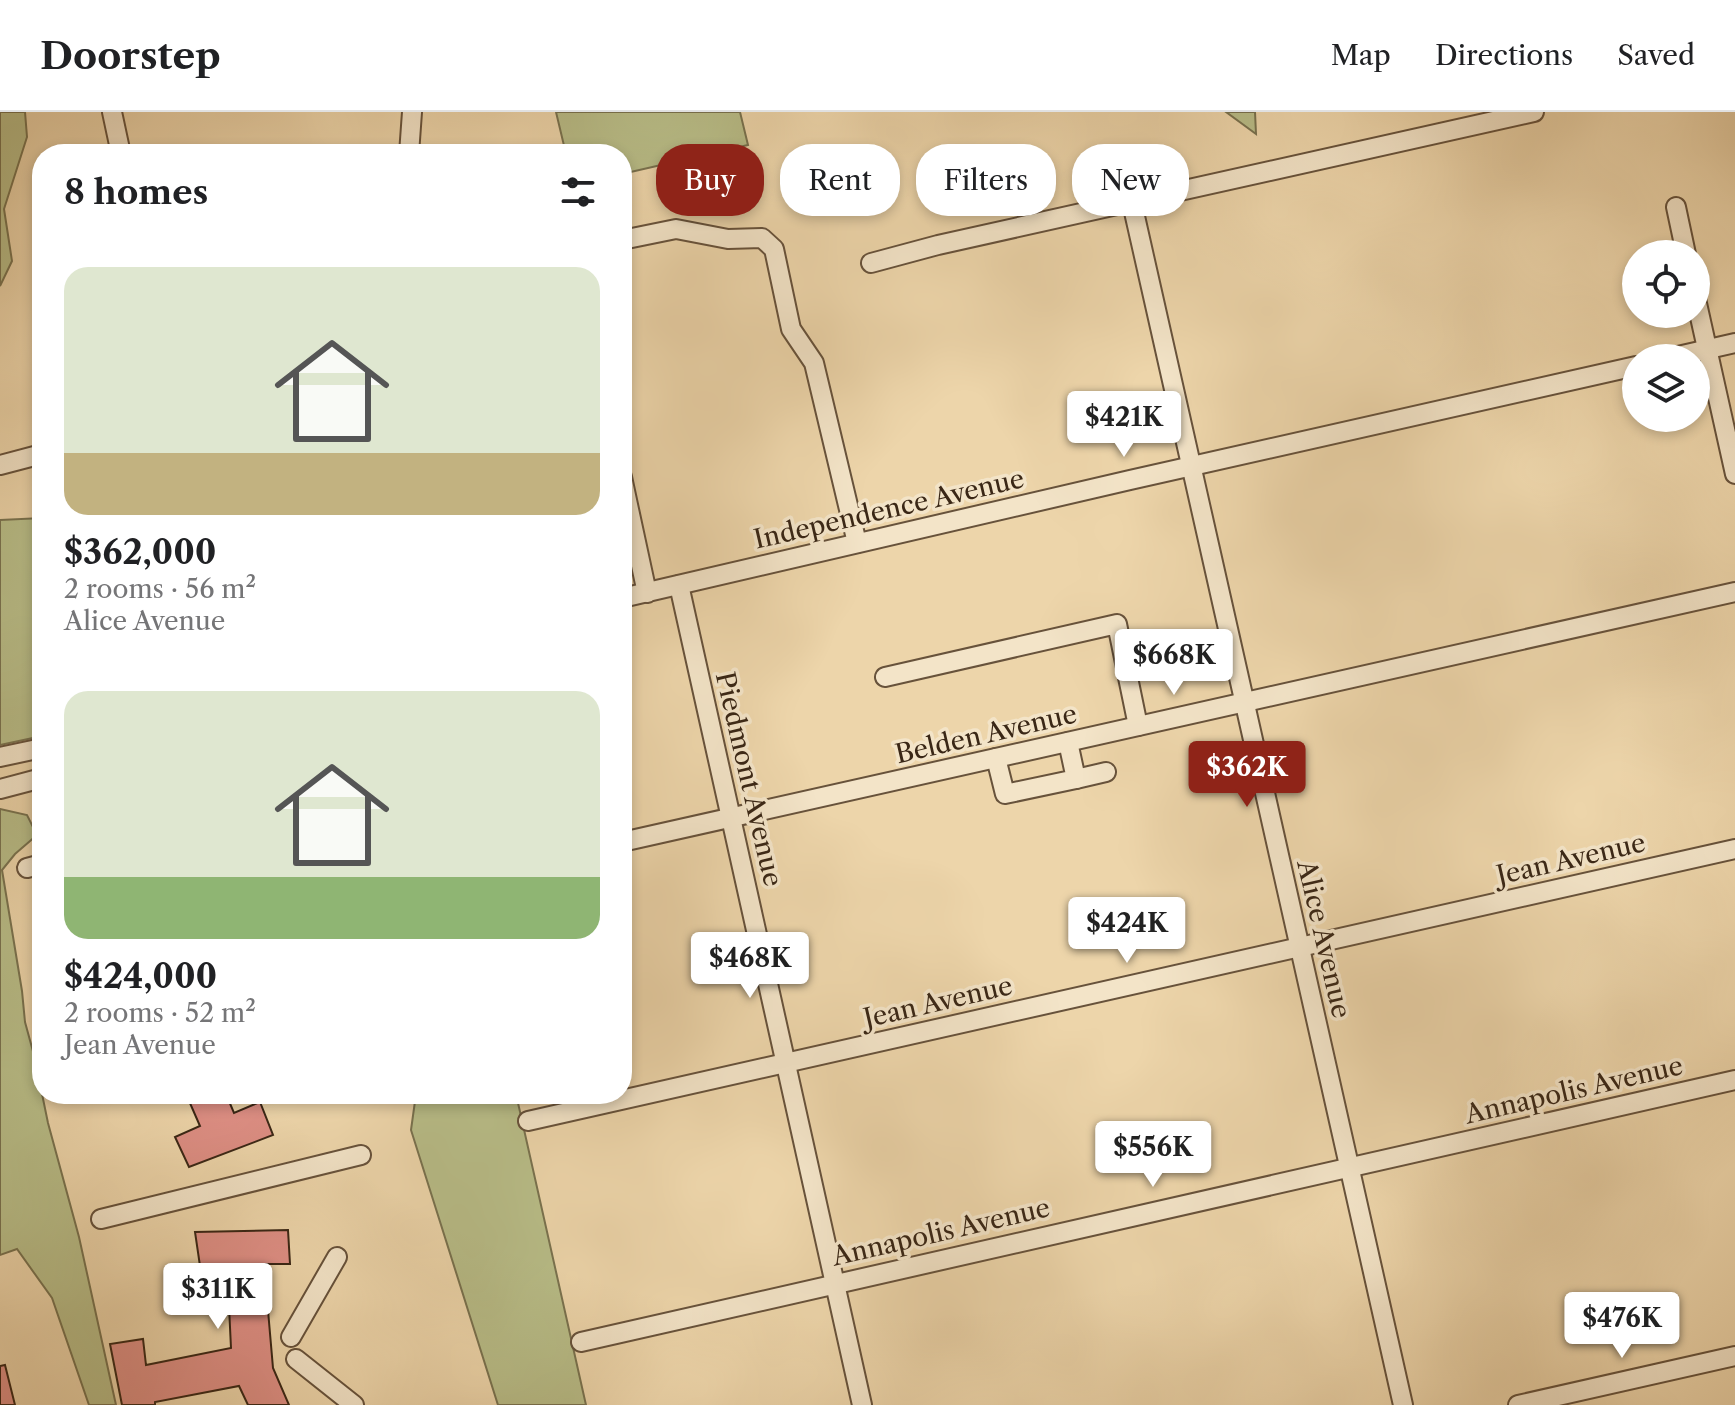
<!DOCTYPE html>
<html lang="en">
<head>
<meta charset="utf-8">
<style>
	:root { --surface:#fff; --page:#f6f6f6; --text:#202124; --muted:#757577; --line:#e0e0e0; --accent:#8f2418 }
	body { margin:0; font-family:"Libre Caslon Text",serif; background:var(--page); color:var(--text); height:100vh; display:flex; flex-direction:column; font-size:30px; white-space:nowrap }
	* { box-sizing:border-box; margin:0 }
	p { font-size:26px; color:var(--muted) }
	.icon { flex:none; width:44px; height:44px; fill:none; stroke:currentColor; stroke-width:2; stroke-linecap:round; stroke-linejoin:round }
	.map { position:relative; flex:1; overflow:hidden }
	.panel { position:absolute; left:32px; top:32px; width:600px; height:960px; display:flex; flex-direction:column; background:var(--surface); border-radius:32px; box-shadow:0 4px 12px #0003 }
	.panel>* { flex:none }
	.hud { position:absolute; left:656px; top:32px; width:760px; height:72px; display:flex; gap:16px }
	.controls { position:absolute; left:1622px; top:128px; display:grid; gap:16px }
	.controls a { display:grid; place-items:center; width:88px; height:88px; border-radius:50%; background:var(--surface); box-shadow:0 4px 12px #0003; font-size:40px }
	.price { position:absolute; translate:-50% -68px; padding:0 18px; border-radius:8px; background:#fff; color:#222; font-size:26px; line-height:52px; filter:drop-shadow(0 2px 4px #0008) }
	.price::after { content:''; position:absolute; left:50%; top:48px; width:24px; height:18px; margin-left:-12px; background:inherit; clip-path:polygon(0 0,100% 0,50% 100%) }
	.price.selected { background:var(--accent); color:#fff }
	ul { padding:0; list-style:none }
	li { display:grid; align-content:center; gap:16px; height:424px; padding:0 32px }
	li span { display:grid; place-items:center; height:248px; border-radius:24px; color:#555 }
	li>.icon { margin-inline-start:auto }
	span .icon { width:144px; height:144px; fill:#fffc; stroke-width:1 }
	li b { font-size:34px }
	h2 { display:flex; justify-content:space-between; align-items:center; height:96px; padding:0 32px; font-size:34px }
	.chip { padding:0 28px; border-radius:32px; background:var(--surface); box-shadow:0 4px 12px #0003; font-size:28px; line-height:72px }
	.chip.selected { background:var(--accent); color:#fff }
	header { display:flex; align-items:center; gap:48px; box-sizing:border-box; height:112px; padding:0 40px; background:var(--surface); border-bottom:2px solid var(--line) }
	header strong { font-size:38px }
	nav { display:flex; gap:44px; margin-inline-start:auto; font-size:28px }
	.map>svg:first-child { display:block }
	.green { fill:#b8bd88; stroke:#79724f; stroke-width:2 }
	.building { fill:#de8f85; stroke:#3a2716; stroke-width:2 }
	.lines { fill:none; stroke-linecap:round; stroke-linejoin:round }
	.minor-casing { stroke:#67523b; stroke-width:22 }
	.minor { stroke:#f3e4c8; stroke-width:18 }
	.labels { text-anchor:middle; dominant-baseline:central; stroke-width:7; stroke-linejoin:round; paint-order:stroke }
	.street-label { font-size:26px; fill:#3a2716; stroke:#f3e4c8 }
</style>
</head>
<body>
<header>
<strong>Doorstep</strong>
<nav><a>Map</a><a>Directions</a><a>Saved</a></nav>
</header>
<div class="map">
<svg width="1735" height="1293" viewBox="0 0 1735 1293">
	<rect width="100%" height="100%" fill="#edd5aa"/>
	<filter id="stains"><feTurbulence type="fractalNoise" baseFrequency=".0025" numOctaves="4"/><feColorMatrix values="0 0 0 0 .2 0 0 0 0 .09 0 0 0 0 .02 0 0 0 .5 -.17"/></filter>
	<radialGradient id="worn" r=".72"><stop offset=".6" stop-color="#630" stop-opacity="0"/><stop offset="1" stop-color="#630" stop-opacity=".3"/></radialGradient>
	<g class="green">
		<polygon points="0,0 25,0 27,25 4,97 12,149 0,174"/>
		<polygon points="556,0 740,0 748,33 622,62 622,42 566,42"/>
		<polygon points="1226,0 1255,0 1256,22"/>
		<polygon points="42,406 42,624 0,633 0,408"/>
		<polygon points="0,697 27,703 37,723 15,742 2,758 22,879 25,910 34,943 48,1011 79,1125 116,1293 89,1293 52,1186 17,1137 0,1143"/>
		<polygon points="416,982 516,982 586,1293 498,1293 411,1018"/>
	</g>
	<g class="building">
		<polygon points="186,982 226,982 234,1001 260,990 273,1023 189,1055 175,1025 200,1014"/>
		<polygon points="288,1118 290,1152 264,1152 273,1256 289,1293 248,1293 239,1274 155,1290 155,1293 122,1293 110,1232 143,1227 146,1253 231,1236 227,1153 200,1154 195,1120"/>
		<polygon points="5,1253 15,1293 0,1293 0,1254"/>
	</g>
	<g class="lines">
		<defs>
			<g id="minor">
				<polyline points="112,0 121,42"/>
				<polyline points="409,42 412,0"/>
				<polyline points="1132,91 1403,1293"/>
				<polyline points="1676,95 1686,142"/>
				<polyline points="622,128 676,117 728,127 762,126 774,137 791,217 814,251 857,431"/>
				<polyline points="871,151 938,133 1534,0"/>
				<polyline points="1696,187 1735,362"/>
				<polyline points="1669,246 1735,231"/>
				<polyline points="0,353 42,342"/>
				<polyline points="622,365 647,481"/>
				<polyline points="679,473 862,1293"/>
				<polyline points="622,486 1130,368 1636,254"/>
				<polyline points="885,565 1117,512 1138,614"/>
				<polyline points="0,645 42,636"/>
				<polyline points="996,646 1005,682 1076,667 1068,630"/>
				<polyline points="1076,667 1106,660"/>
				<polyline points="0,677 42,666"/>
				<polyline points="622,730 1735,480"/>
				<polyline points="27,756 42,752"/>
				<polyline points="528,1009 1735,737"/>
				<polyline points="101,1107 361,1043"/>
				<polyline points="291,1225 337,1145"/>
				<polyline points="581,1230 1735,968"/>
				<polyline points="296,1247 354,1293"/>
				<polyline points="1518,1293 1735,1244"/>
			</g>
		</defs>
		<use href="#minor" class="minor-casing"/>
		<use href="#minor" class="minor"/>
	</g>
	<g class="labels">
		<g class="street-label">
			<text transform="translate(889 397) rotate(-13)">Independence Avenue</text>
			<text transform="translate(986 622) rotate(-13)">Belden Avenue</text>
			<text transform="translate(749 667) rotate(77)">Piedmont Avenue</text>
			<text transform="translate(1571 747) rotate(-13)">Jean Avenue</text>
			<text transform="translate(1324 827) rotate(77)">Alice Avenue</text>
			<text transform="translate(938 890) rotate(-13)">Jean Avenue</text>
			<text transform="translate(1574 978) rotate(-13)">Annapolis Avenue</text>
			<text transform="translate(941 1120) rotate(-13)">Annapolis Avenue</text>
		</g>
	</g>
	<rect width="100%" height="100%" filter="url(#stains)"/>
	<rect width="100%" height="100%" fill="url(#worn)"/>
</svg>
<div class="controls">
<a><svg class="icon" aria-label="locate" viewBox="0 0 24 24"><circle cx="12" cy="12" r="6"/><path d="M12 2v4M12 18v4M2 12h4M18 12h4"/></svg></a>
<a><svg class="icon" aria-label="layers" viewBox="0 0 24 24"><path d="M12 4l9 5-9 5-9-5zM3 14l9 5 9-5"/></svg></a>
</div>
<b class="price" style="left:1124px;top:347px">$421K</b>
<b class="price" style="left:1174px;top:585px">$668K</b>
<b class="price selected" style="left:1247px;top:697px">$362K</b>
<b class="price" style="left:1127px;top:853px">$424K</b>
<b class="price" style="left:750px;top:888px">$468K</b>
<b class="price" style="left:1153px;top:1077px">$556K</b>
<b class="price" style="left:218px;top:1219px">$311K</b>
<b class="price" style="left:1622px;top:1248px">$476K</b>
<div class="hud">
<a class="chip selected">Buy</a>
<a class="chip">Rent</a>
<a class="chip">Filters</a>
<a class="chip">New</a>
</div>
<section class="panel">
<h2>8 homes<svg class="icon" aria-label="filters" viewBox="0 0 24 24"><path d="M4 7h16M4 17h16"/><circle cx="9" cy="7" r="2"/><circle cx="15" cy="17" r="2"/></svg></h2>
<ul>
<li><span style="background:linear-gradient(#dfe7d0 75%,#c2b280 0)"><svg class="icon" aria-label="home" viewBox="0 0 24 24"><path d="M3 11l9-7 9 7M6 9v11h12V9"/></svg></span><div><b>$362,000</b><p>2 rooms · 56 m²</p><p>Alice Avenue</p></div></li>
<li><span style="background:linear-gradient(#dfe7d0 75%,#8fb573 0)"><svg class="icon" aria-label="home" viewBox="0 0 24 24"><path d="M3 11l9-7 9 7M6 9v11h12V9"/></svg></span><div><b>$424,000</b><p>2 rooms · 52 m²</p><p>Jean Avenue</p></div></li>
</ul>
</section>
</div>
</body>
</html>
